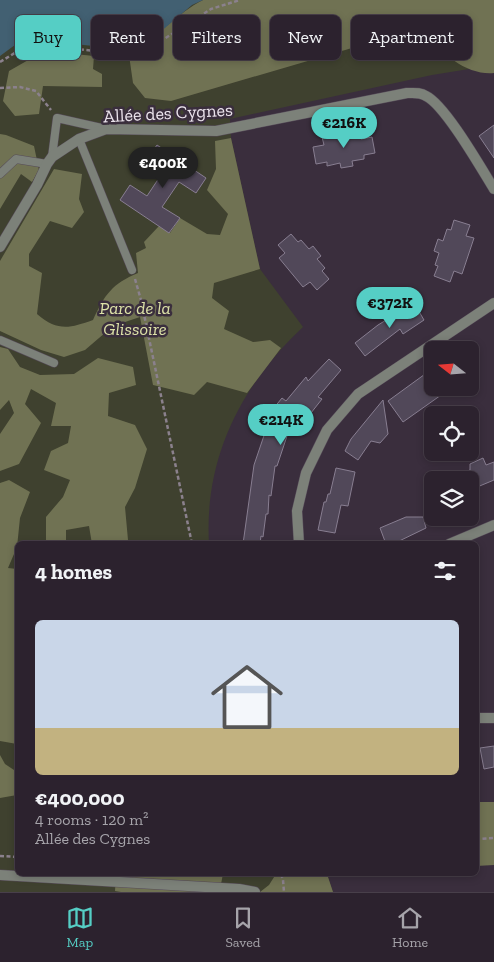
<!DOCTYPE html>
<html lang="en">
<head>
<meta charset="utf-8">
<style>
	:root { --surface:#2c222e; --page:#382f3a; --text:#f1f3f6; --muted:#a6a4aa; --line:#483f4a; --accent:#55cec5 }
	body { margin:0; font-family:"Zilla Slab",serif; background:var(--page); color:var(--text); height:100vh; display:flex; flex-direction:column; font-size:19px; white-space:nowrap }
	* { box-sizing:border-box; margin:0 }
	p { font-size:16px; color:var(--muted) }
	.icon { flex:none; width:28px; height:28px; fill:none; stroke:currentColor; stroke-width:2; stroke-linecap:round; stroke-linejoin:round }
	.map { position:relative; flex:1; overflow:hidden }
	.sheet { position:absolute; left:15px; top:541px; width:464px; height:335px; display:flex; flex-direction:column; background:var(--surface); border-radius:8px; box-shadow:0 2px 8px #0003,0 0 0 1px var(--line) }
	.sheet>* { flex:none }
	.guide { position:absolute; left:15px; top:15px; width:465px; height:45px; display:flex; gap:10px }
	.needle { width:32px; rotate:287deg }
	.controls { position:absolute; left:424px; top:341px; display:grid; gap:10px }
	.controls a { display:grid; place-items:center; width:55px; height:55px; border-radius:8px; background:var(--surface); box-shadow:0 2px 8px #0003,0 0 0 1px var(--line); font-size:25px }
	.price { position:absolute; translate:-50% -42px; padding:0 11px; border-radius:18px; background:var(--accent); color:#111; font-size:16px; line-height:32px; filter:drop-shadow(0 1px 2px #0008) }
	.price::after { content:''; position:absolute; left:50%; top:30px; width:15px; height:11px; margin-left:-8px; background:inherit; clip-path:polygon(0 0,100% 0,50% 100%) }
	.price.active { background:#222; color:#fff }
	ul { padding:0; list-style:none }
	li { display:grid; align-content:center; gap:10px; height:265px; padding:0 20px }
	li span { display:grid; place-items:center; height:155px; border-radius:8px; color:#555 }
	li>.icon { margin-inline-start:auto }
	span .icon { width:90px; height:90px; fill:#fffc; stroke-width:1 }
	li b { font-size:21px }
	h2 { display:flex; justify-content:space-between; align-items:center; height:60px; padding:0 20px; font-size:21px }
	.tag { padding:0 18px; border-radius:8px; background:var(--surface); box-shadow:0 2px 8px #0003,0 0 0 1px var(--line); font-size:18px; line-height:45px }
	.tag.active { background:var(--accent); color:#111 }
	.dock { display:flex; justify-content:space-around; align-items:center; height:70px; border-top:1px solid var(--line); background:var(--surface); font-size:14px; color:var(--muted) }
	.dock a { display:grid; justify-items:center; gap:2px }
	.dock .active { color:var(--accent) }
	.map>svg:first-child { display:block }
	.green { fill:#3f412f }
	.forest { fill:#707253 }
	.water { fill:#426072 }
	.building { fill:#514859; stroke:#887e91 }
	.lines { fill:none; stroke-linecap:round; stroke-linejoin:round }
	.service-casing { stroke:#564b59; stroke-width:9 }
	.minor-casing { stroke:#564b59; stroke-width:11 }
	.path { stroke:#8b818d; stroke-width:2.5; stroke-dasharray:4 2.5; stroke-linecap:butt }
	.service { stroke:#7c8179; stroke-width:8 }
	.minor { stroke:#7c8179; stroke-width:10 }
	.labels { text-anchor:middle; dominant-baseline:central; stroke-width:5; stroke-linejoin:round; paint-order:stroke }
	.street-label { font-size:18px; fill:#ebe3ec; stroke:#3a2e3d }
	.park-label { font-size:18px; font-style:italic; fill:#dde2a8; stroke:#3a2e3d }
</style>
</head>
<body>
<div class="map">
<svg width="494" height="892" viewBox="0 0 494 892">
	<rect width="100%" height="100%" fill="#3a2e3d"/>
	<path class="green" d="M0,0H494V65L432,75L230,119L231,138L260,269L303,327C241,385 204,458 209,544H18V874H327L333,892H0Z"/>
	<g class="forest">
		<path d="M203,0H494V73C471,76 435,55 436,30L423,22L407,23L352,48L171,101L145,98L133,83L128,48C153,43 178,12 203,0Z"/>
		<polygon points="35,50 94,56 93,69 102,74 102,87 43,86 39,114 15,116 3,101 9,71 30,59"/>
		<polygon points="0,134 6,135 34,146 39,170 32,182 21,174 0,209"/>
		<path d="M231,138L260,269L214,283L212,298L229,311L224,329L253,342L270,340L281,348L247,393L207,382L194,395L153,385L140,317L113,326L85,350L64,357L41,350L0,331V261L54,169L82,174L79,199L84,212L72,228L50,221L29,254V266L42,273L37,314C58,332 70,328 93,320C105,294 112,284 138,273L136,253L146,248L144,242L159,226L170,233L180,218L207,234L220,235L228,214L207,190L216,169L215,141Z"/>
		<polygon points="0,347 8,349 20,367 40,375 74,374 98,358 133,367 136,385 109,393 108,416 135,425 147,449 135,488 125,507 128,540 135,544 92,544 89,526 66,530 66,544 46,544 46,517 63,497 70,480 44,470 51,451 68,443 71,426 51,426 56,403 31,389 25,404 41,423 19,464 0,471 0,434 14,413 9,400 0,410"/>
		<polygon points="9,480 30,492 20,518 17,547 8,568 17,569 17,744 0,741 0,483"/>
		<polygon points="0,755 5,764 17,772 17,795 0,798"/>
		<polygon points="476,802 494,802 494,865 476,866"/>
		<polygon points="116,874 223,874 221,884 216,892 121,892 115,891"/>
		<polygon points="276,874 327,874 333,892 260,892 269,885"/>
	</g>
	<polygon class="water" points="0,0 203,0 192,5 152,39 147,39 135,47 113,48 35,40 19,42 0,56"/>
	<g class="building">
		<polygon points="494,125 494,158 479,136"/>
		<polygon points="360,131 361,139 372,137 375,153 364,155 364,159 352,161 353,166 341,168 340,163 327,166 327,162 316,164 313,147 324,145 322,137"/>
		<polygon points="157,145 206,178 196,193 179,182 162,207 180,218 169,233 120,200 130,185 147,196 163,172 146,160"/>
		<polygon points="454,220 470,225 466,236 474,238 462,274 454,271 450,282 434,276 438,266 435,265 439,253 434,251 438,239 443,241 447,229 451,230"/>
		<polygon points="291,234 298,242 301,240 309,249 313,246 321,256 317,259 325,268 322,271 329,279 317,290 310,282 303,287 279,258 285,253 278,245"/>
		<polygon points="414,303 424,320 403,334 400,329 365,356 355,343 378,325"/>
		<polygon points="329,359 341,370 318,397 322,399 307,418 296,409 277,466 275,466 271,496 269,495 268,514 266,514 263,537 261,536 260,544 243,544 254,465 273,409 282,398 286,401 306,377 308,381"/>
		<polygon points="432,369 432,388 451,388 403,422 388,401"/>
		<polygon points="383,400 388,434 380,443 371,441 358,460 345,451 351,439"/>
		<polygon points="483,458 486,465 494,462 494,480 470,490 470,480 447,480 470,470 470,464"/>
		<polygon points="336,468 355,472 348,506 341,505 335,533 318,530 324,502 326,502 328,494 330,494"/>
		<polygon points="406,517 423,517 426,528 393,544 386,544 380,528"/>
		<polygon points="494,746 494,767 484,769 480,748"/>
	</g>
	<g class="lines">
		<defs>
			<g id="service">
				<polyline points="79,139 132,270"/>
				<polyline points="52,157 57,118 106,129"/>
				<polyline points="0,174 16,159 47,164"/>
				<polyline points="0,340 54,363"/>
			</g>
			<g id="minor">
				<path d="M0,247L37,185L47,164L52,157L79,139L106,129L216,131L407,93C414,93 420,92 426,96C445,105 481,168 494,189"/>
				<polyline points="299,544 297,511 306,473 327,430 358,394 494,303"/>
				<polyline points="449,544 494,525"/>
				<polyline points="476,718 494,718"/>
				<polyline points="0,875 239,889 255,892"/>
			</g>
		</defs>
		<use href="#service" class="service-casing"/>
		<use href="#minor" class="minor-casing"/>
		<g class="path">
			<polyline points="0,62 23,48 33,45 139,55 211,9 240,0"/>
			<polyline points="0,88 20,87 36,91 51,110"/>
			<polyline points="135,279 141,300 192,544"/>
			<polyline points="476,839 494,838"/>
			<polyline points="0,856 18,857"/>
			<polyline points="281,874 283,880 284,892"/>
		</g>
		<use href="#service" class="service"/>
		<use href="#minor" class="minor"/>
	</g>
	<g class="labels">
		<g class="street-label">
			<text transform="translate(168 113) rotate(-3)">Allée des Cygnes</text>
		</g>
		<g class="park-label">
			<text x="135" y="308">Parc de la<tspan x="135" dy="21">Glissoire</tspan></text>
		</g>
	</g>
</svg>
<div class="controls">
<a><svg class="needle" viewBox="-14 -14 28 28"><path d="M0-13l5 13h-10z" fill="#e53935"/><path d="M0 13l5-13h-10z" fill="#a6a4aa"/></svg></a>
<a><svg class="icon" aria-label="locate" viewBox="0 0 24 24"><circle cx="12" cy="12" r="6"/><path d="M12 2v4M12 18v4M2 12h4M18 12h4"/></svg></a>
<a><svg class="icon" aria-label="layers" viewBox="0 0 24 24"><path d="M12 4l9 5-9 5-9-5zM3 14l9 5 9-5"/></svg></a>
</div>
<b class="price" style="left:344px;top:149px">€216K</b>
<b class="price active" style="left:163px;top:189px">€400K</b>
<b class="price" style="left:390px;top:329px">€372K</b>
<b class="price" style="left:281px;top:446px">€214K</b>
<div class="guide">
<a class="tag active">Buy</a>
<a class="tag">Rent</a>
<a class="tag">Filters</a>
<a class="tag">New</a>
<a class="tag">Apartment</a>
</div>
<section class="sheet">
<h2>4 homes<svg class="icon" aria-label="filters" viewBox="0 0 24 24"><path d="M4 7h16M4 17h16"/><circle cx="9" cy="7" r="2"/><circle cx="15" cy="17" r="2"/></svg></h2>
<ul>
<li><span style="background:linear-gradient(#c9d6e8 70%,#c2b280 0)"><svg class="icon" aria-label="home" viewBox="0 0 24 24"><path d="M3 11l9-7 9 7M6 9v11h12V9"/></svg></span><div><b>€400,000</b><p>4 rooms · 120 m²</p><p>Allée des Cygnes</p></div></li>
</ul>
</section>
</div>
<nav class="dock">
<a class="active"><svg class="icon" aria-label="map" viewBox="0 0 24 24"><path d="M3 6l6-2 6 2 6-2v14l-6 2-6-2-6 2zM9 4v14M15 6v14"/></svg>Map</a>
<a><svg class="icon" aria-label="saved" viewBox="0 0 24 24"><path d="M7 4h10v16l-5-4-5 4z"/></svg>Saved</a>
<a><svg class="icon" aria-label="home" viewBox="0 0 24 24"><path d="M3 11l9-7 9 7M6 9v11h12V9"/></svg>Home</a>
</nav>
</body>
</html>
